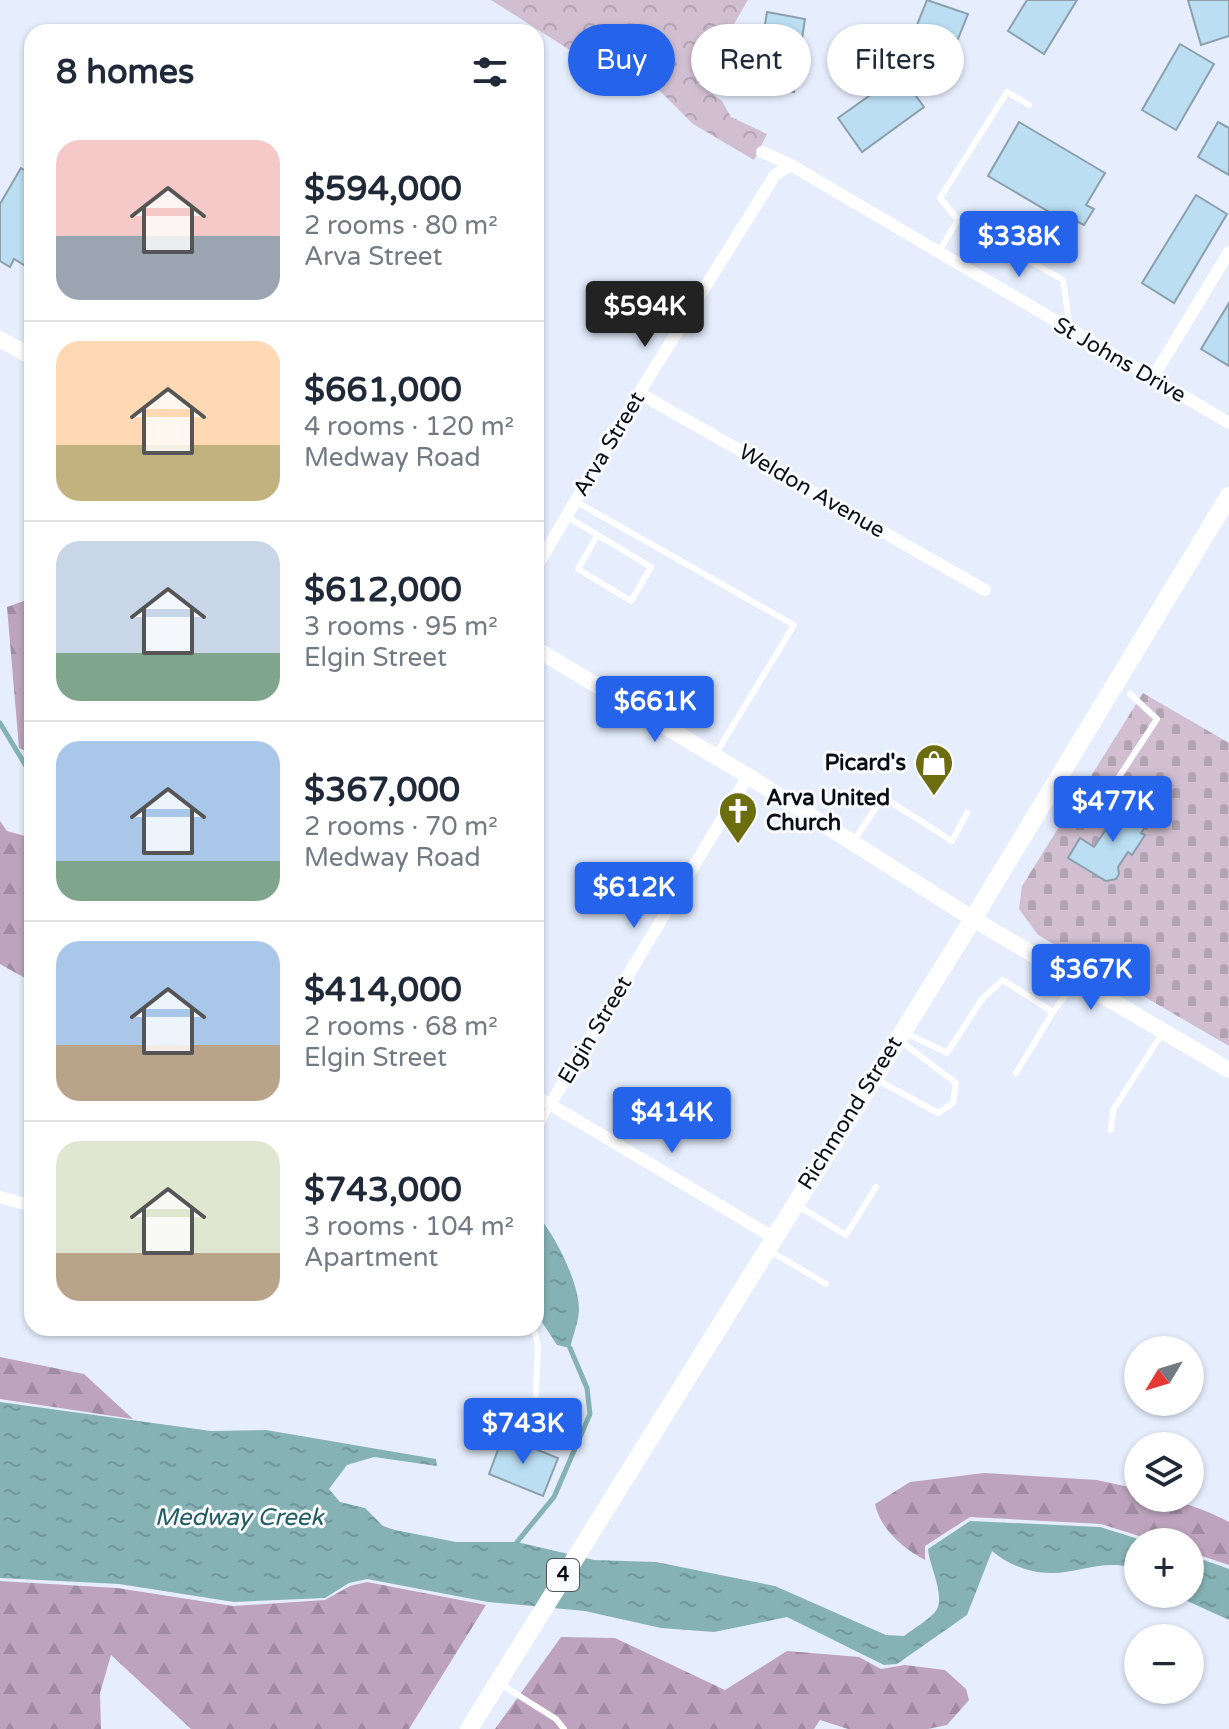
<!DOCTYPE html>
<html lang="en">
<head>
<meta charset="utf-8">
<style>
	:root { --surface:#fff; --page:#f2f2f3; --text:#1f2937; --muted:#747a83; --line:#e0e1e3; --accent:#2563eb }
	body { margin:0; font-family:"Varela Round",sans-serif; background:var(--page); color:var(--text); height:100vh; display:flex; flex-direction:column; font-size:30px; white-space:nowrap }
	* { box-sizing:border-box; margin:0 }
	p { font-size:26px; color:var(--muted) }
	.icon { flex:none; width:44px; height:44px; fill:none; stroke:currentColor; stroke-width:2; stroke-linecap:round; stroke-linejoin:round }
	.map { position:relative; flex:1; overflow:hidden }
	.details { position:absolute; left:24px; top:24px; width:520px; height:1312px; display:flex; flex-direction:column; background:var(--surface); border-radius:24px; box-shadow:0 2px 6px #0004 }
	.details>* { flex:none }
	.guide { position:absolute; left:568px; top:24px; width:540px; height:72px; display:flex; gap:16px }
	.needle { width:52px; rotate:232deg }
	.buttons { position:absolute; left:1124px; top:1336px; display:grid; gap:16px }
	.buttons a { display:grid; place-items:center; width:80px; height:80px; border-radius:50%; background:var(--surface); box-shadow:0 2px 6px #0004; font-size:40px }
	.price { position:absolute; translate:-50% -68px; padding:0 18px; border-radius:8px; background:var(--accent); color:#fff; font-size:26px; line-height:52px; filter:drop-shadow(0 2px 4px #0008) }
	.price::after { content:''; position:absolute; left:50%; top:48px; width:24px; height:18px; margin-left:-12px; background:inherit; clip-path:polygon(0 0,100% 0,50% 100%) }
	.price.on { background:#222; color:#fff }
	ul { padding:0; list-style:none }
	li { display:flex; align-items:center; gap:24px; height:200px; padding:0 32px }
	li+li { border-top:2px solid var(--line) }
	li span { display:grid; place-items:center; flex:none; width:224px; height:160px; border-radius:24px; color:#555 }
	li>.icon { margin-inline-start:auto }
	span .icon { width:96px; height:96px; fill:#fffc; stroke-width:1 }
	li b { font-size:34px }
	h2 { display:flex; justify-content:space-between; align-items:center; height:96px; padding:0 32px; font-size:34px }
	.pill { padding:0 28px; border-radius:36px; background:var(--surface); box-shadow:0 2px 6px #0004; font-size:28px; line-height:72px }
	.pill.on { background:var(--accent); color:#fff }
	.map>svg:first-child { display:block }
	.forest { fill:url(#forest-firs) }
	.cemetery { fill:url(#cemetery-stones) }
	.park { fill:url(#park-crowns) }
	.water { fill:url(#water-ripples) }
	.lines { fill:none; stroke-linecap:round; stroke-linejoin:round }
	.stream { stroke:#86b2b5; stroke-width:5 }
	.building { fill:#bbdef3; stroke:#8ba0ac; stroke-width:2 }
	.lane { stroke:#fff; stroke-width:6 }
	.street { stroke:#fff; stroke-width:12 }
	.secondary { stroke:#fff; stroke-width:16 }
	.primary { stroke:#fff; stroke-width:18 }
	.labels { text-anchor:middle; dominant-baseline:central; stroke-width:6; stroke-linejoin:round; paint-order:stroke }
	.shield { fill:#f9fbff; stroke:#52565b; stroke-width:2 }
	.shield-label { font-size:20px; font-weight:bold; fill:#0b0f15 }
	.street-label { font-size:22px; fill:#0b0f15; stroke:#f9fbff }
	.poi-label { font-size:22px; font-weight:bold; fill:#0b0f15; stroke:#f9fbff; text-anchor:end }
	.water-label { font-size:24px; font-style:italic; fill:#205c61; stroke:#f9fbff }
</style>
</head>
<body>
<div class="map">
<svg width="1229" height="1729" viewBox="0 0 1229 1729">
	<defs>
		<pattern id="forest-firs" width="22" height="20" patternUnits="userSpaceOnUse" patternTransform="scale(2)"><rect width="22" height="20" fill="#bda3bd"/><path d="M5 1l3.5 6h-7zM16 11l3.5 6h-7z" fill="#a18ba2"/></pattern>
		<pattern id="cemetery-stones" width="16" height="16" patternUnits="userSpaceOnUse" patternTransform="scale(2)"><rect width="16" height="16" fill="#d1bfd1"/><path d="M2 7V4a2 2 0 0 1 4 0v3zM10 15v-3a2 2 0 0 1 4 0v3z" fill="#b2a3b3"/></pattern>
		<pattern id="park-crowns" width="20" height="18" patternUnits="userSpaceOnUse" patternTransform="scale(2)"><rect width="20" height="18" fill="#d1bfd1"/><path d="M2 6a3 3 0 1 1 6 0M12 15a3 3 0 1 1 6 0" fill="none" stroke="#b2a3b3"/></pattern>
		<pattern id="water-ripples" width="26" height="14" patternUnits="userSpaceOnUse" patternTransform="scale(2)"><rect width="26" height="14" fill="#86b2b5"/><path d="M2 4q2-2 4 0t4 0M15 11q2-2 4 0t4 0" fill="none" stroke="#72989b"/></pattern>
	</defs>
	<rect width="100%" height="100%" fill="#e6eefe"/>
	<g class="forest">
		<polygon points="32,598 32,754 19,748 7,607"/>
		<polygon points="0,821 7,831 32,838 32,982 0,964"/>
		<polygon points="0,1357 84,1374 133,1419 0,1399"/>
		<path d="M984,1473L1097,1480L1138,1489V1498C1173,1498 1198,1506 1229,1522V1565L1190,1552V1542H1158L1101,1524L970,1517L925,1546V1560C904,1549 880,1529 875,1504L910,1482Z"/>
		<polygon points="0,1581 117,1588 233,1606 325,1600 350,1586 367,1582 486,1605 409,1729 191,1729 111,1655 100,1693 101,1729 0,1729"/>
		<polygon points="561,1637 615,1638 725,1690 787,1651 859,1657 881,1669 905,1665 945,1670 966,1689 969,1700 947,1725 928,1729 848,1729 820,1720 814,1729 495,1729"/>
	</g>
	<polygon class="cemetery" points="1143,693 1229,743 1229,1046 1038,935 1019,909 1022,886"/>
	<polygon class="park" points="491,0 748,0 699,84 722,101 731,117 767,134 754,160 693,124 643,74 625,85"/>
	<g class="water">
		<path d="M536,1214C554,1232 580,1284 579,1311C578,1323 573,1336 570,1348L557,1345L536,1313Z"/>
		<path d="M0,1402L211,1431L266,1430L436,1459L437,1466L374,1457L347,1465L329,1489L340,1502L365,1508L383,1526L395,1530L456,1542H517L594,1560L656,1562L775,1586L886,1635L904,1636C914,1628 927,1621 935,1612C947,1598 929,1566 928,1549L970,1521L1100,1527L1148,1542H1138V1572C1113,1555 1078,1574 1050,1573C1029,1573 1007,1564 992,1551L967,1615L897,1664L884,1665L787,1617L714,1632L661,1628L585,1611L488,1602L367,1579L349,1583L325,1598L234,1602L119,1584L0,1578Z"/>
		<polygon points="1190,1555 1229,1569 1229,1620 1172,1594 1190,1594"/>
	</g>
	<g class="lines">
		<g class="stream">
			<polyline points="0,723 32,776"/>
			<polyline points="517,1542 554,1497 590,1414 587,1388 570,1348"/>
		</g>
	</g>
	<g class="building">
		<polygon points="927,0 968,14 941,81 901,65"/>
		<polygon points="1027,0 1077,0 1044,54 1008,31"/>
		<polygon points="1188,0 1229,0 1229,36 1201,45"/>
		<polygon points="767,12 805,19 794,92 755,86"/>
		<polygon points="1180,44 1214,64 1176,130 1142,110"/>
		<polygon points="900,74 924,107 862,152 838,118"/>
		<polygon points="1019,122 1105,173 1086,205 1094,209 1084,225 1076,221 1073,226 988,176"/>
		<polygon points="1218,122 1229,128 1229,175 1198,157"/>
		<polygon points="21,168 32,175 32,270 14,259 10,267 0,261 0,204"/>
		<polygon points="1196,195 1227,214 1174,303 1142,283"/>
		<polygon points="1229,303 1229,366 1201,349"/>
		<polygon points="1125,802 1152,817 1141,833 1145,835 1132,855 1128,852 1118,867 1119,874 1116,879 1106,881 1068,858 1080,838 1094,847"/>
		<polygon points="503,1436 558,1458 543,1496 489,1474"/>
	</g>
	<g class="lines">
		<g class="lane">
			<polyline points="958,220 940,198 1007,92 1029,105"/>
			<polyline points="939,251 958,220 1063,280 1070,327"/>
			<polyline points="575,501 794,625 715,755"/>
			<polyline points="566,516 651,567 631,601 578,569 597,536"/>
			<polyline points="1054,790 1076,800 1096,804 1111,789 1157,719 1130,694"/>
			<polyline points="853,842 883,797 952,841 967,813"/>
			<polyline points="904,1032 947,1053 982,999 1003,980 1053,1012"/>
			<polyline points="1016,1073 1053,1012 1075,983"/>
			<polyline points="876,1079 938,1113 953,1103 956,1083 899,1040"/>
			<polyline points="1111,1130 1113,1110 1163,1032"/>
			<polyline points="536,1137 551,1103"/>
			<polyline points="797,1205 846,1235 876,1187"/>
			<polyline points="770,1251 826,1284"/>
			<polyline points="534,1328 538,1348 534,1429"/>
			<polyline points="499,1683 556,1719 564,1729"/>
		</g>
		<g class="street">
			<polyline points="762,152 791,165 1229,423"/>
			<polyline points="1152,379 1229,252"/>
			<polyline points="639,393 985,590"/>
			<polyline points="536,568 639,393 775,175 791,165"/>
			<polyline points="536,1096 773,1237"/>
			<polyline points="551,1103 748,776"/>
			<polyline points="0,1197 32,1206"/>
		</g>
		<g class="secondary">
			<polyline points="0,339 32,357"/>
			<polyline points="536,649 748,776 973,919 1229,1070"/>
		</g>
		<polyline class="primary" points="469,1729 973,919 1229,496"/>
	</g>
	<defs>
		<symbol id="shop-pin" viewBox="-11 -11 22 30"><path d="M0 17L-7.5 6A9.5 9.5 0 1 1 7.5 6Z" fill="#6c6d0e" stroke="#f9fbff"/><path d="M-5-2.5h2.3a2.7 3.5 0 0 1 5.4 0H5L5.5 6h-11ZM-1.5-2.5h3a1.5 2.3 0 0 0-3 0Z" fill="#fff"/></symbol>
		<symbol id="church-pin" viewBox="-11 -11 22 30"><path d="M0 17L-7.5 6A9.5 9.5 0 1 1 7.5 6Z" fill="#6c6d0e" stroke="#f9fbff"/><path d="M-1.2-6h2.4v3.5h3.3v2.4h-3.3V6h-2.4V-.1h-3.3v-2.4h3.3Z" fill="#fff"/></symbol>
	</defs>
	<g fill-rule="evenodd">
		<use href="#shop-pin" x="912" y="741" width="44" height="60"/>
		<use href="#church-pin" x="716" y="789" width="44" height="60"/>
	</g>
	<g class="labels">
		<rect class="shield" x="547" y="1559" width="32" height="32" rx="6"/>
		<g class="shield-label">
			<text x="563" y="1575">4</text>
		</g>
		<g class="street-label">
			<text transform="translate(1120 360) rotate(30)">St Johns Drive</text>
			<text transform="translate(609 444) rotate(-59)">Arva Street</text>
			<text transform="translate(812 491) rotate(30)">Weldon Avenue</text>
			<text transform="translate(595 1030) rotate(-59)">Elgin Street</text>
			<text transform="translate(850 1113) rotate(-58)">Richmond Street</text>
		</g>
		<g class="poi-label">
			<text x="906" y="763">Picard's</text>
			<text x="766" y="798" text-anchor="start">Arva United<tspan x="766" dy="25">Church</tspan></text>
		</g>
		<g class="water-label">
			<text x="239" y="1517">Medway Creek</text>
		</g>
	</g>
</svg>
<div class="buttons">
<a><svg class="needle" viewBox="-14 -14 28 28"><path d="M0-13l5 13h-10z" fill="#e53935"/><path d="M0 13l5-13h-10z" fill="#747a83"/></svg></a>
<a><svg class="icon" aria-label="layers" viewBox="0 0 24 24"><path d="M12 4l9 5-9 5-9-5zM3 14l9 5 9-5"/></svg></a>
<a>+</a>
<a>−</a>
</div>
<b class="price" style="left:1019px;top:279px">$338K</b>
<b class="price on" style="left:645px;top:349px">$594K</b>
<b class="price" style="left:655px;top:744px">$661K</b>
<b class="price" style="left:1113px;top:844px">$477K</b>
<b class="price" style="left:634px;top:930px">$612K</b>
<b class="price" style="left:1091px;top:1012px">$367K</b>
<b class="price" style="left:672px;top:1155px">$414K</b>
<b class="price" style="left:523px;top:1466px">$743K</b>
<div class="guide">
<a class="pill on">Buy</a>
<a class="pill">Rent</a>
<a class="pill">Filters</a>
</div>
<section class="details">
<h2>8 homes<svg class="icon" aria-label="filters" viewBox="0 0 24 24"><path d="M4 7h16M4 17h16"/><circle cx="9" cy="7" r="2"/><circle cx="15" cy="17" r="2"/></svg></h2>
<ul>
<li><span style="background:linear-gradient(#f6c9c9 60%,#9aa5b1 0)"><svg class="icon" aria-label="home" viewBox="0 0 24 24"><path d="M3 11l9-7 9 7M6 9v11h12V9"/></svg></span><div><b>$594,000</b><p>2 rooms · 80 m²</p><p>Arva Street</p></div></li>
<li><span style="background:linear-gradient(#ffd9b3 65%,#c2b280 0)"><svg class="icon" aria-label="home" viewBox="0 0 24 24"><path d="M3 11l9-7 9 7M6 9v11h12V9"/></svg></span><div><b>$661,000</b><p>4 rooms · 120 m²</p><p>Medway Road</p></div></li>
<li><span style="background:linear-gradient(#c9d6e8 70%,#7fa58c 0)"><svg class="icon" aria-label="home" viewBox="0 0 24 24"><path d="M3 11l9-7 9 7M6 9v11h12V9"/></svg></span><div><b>$612,000</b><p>3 rooms · 95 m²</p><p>Elgin Street</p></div></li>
<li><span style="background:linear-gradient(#a9c7e8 75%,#7fa58c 0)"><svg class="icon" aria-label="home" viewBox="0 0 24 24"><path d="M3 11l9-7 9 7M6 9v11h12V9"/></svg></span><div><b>$367,000</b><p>2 rooms · 70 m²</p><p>Medway Road</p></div></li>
<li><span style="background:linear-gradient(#a9c7e8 65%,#b9a48a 0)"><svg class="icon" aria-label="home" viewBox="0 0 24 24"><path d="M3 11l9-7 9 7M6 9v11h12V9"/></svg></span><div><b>$414,000</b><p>2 rooms · 68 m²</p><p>Elgin Street</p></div></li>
<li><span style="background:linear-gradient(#dfe7d0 70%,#b9a48a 0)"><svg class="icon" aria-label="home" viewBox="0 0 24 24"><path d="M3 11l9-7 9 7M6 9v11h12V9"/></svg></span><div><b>$743,000</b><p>3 rooms · 104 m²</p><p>Apartment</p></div></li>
</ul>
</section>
</div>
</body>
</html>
